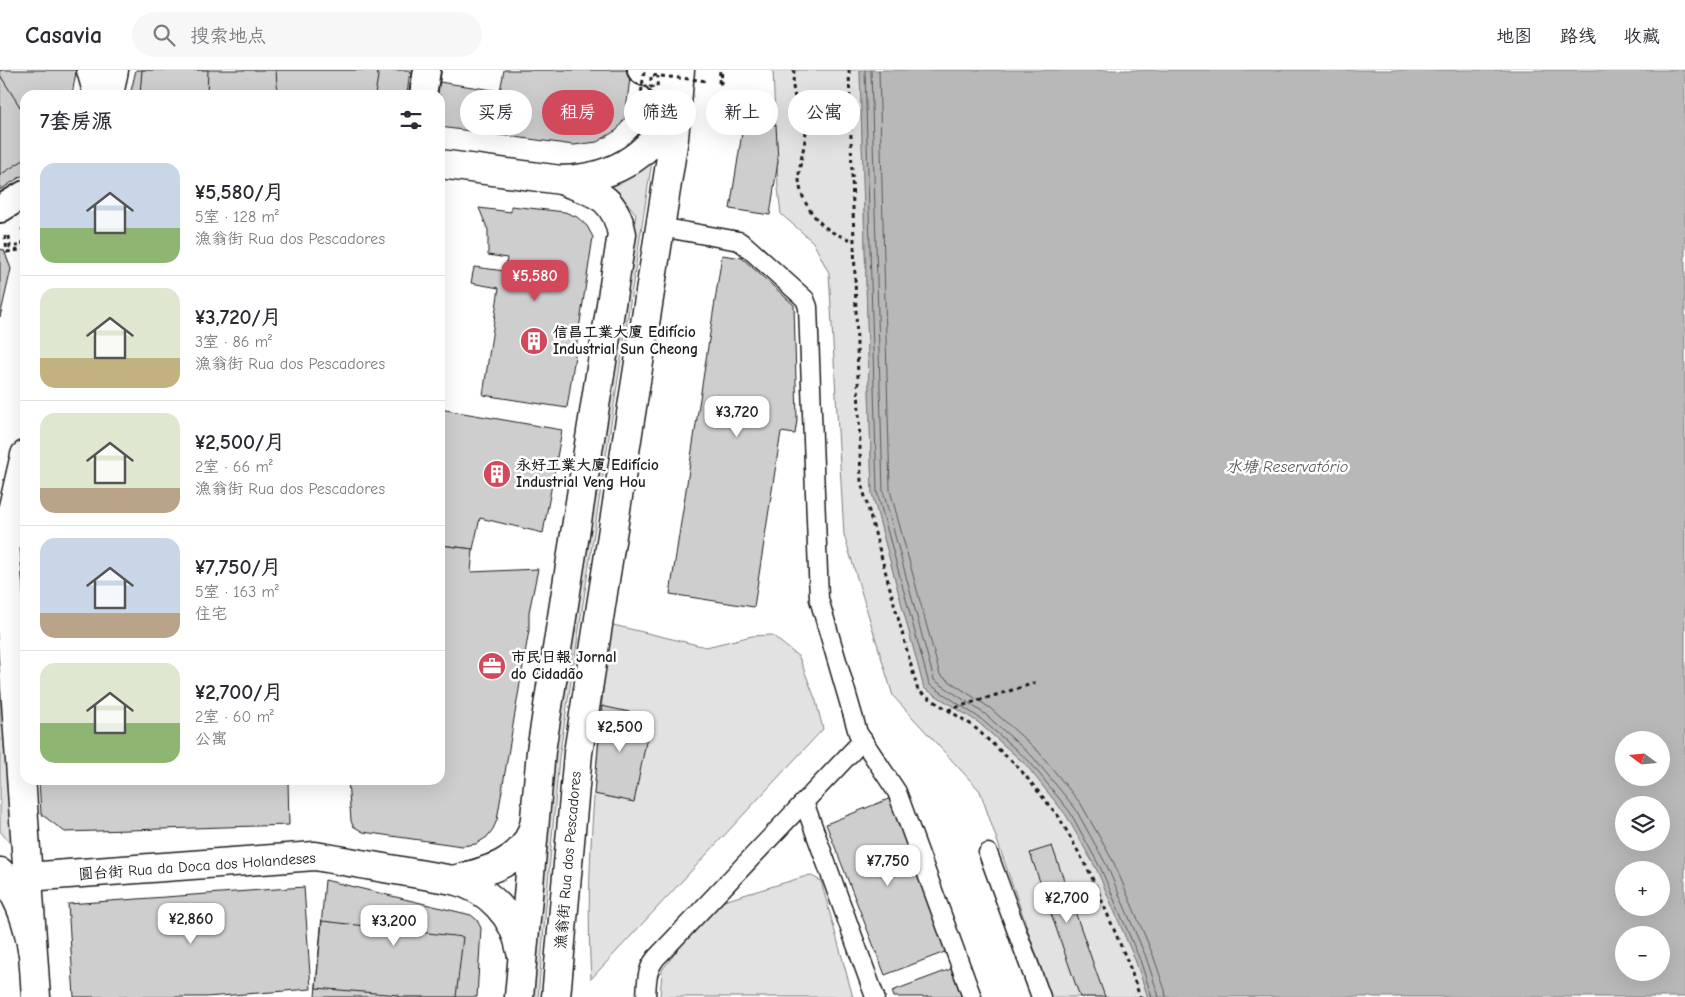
<!DOCTYPE html>
<html lang="zh">
<head>
<meta charset="utf-8">
<style>
	:root { --surface:#fff; --page:#f7f7f7; --text:#2b2b33; --muted:#7c7c81; --line:#e1e1e2; --accent:#d1495b }
	body { margin:0; font-family:"Comic Neue","LXGW WenKai TC",sans-serif; background:var(--page); color:var(--text); height:100vh; display:flex; flex-direction:column; font-size:19px; white-space:nowrap }
	* { box-sizing:border-box; margin:0 }
	p { font-size:16px; color:var(--muted) }
	.icon { flex:none; width:28px; height:28px; fill:none; stroke:currentColor; stroke-width:2; stroke-linecap:round; stroke-linejoin:round }
	.map { position:relative; flex:1; overflow:hidden }
	.drawer { position:absolute; left:20px; top:20px; width:425px; height:695px; display:flex; flex-direction:column; background:var(--surface); border-radius:15px; box-shadow:0 5px 20px #0002 }
	.drawer>* { flex:none }
	.top-card { position:absolute; left:460px; top:20px; width:475px; height:45px; display:flex; gap:10px }
	.needle { width:32px; rotate:286deg }
	.tools { position:absolute; left:1615px; top:661px; display:grid; gap:10px }
	.tools a { display:grid; place-items:center; width:55px; height:55px; border-radius:50%; background:var(--surface); box-shadow:0 5px 20px #0002; font-size:25px }
	.price { position:absolute; translate:-50% -42px; padding:0 11px; border-radius:10px; background:#fff; color:#222; font-size:16px; line-height:32px; filter:drop-shadow(0 1px 2px #0008) }
	.price::after { content:''; position:absolute; left:50%; top:30px; width:15px; height:11px; margin-left:-8px; background:inherit; clip-path:polygon(0 0,100% 0,50% 100%) }
	.price.active { background:var(--accent); color:#fff }
	ul { padding:0; list-style:none }
	li { display:flex; align-items:center; gap:15px; height:125px; padding:0 20px }
	li+li { border-top:1px solid var(--line) }
	li span { display:grid; place-items:center; flex:none; width:140px; height:100px; border-radius:15px; color:#555 }
	li>.icon { margin-inline-start:auto }
	span .icon { width:60px; height:60px; fill:#fffc; stroke-width:1 }
	li b { font-size:21px }
	h2 { display:flex; justify-content:space-between; align-items:center; height:60px; padding:0 20px; font-size:21px }
	.pill { padding:0 18px; border-radius:22px; background:var(--surface); box-shadow:0 5px 20px #0002; font-size:18px; line-height:45px }
	.pill.active { background:var(--accent); color:#fff }
	header { display:flex; align-items:center; gap:30px; box-sizing:border-box; height:70px; padding:0 25px; background:var(--surface); border-bottom:1px solid var(--line) }
	header strong { font-size:24px }
	nav { display:flex; gap:28px; margin-inline-start:auto; font-size:18px }
	.search { width:350px; height:45px; background:var(--page); display:flex; align-items:center; gap:12px; box-sizing:border-box; padding:0 18px; border-radius:28px; color:var(--muted); font-size:19px }
	.map>svg:first-child { display:block }
	.green { fill:#e2e2e2; stroke:#7f7f7f }
	.water { fill:#b8b8b8; stroke:#7a7a7a; fill-rule:evenodd }
	.lines { fill:none; stroke-linecap:round; stroke-linejoin:round }
	.shore { stroke:#5a5a5a; stroke-width:1 }
	.building { fill:#cecece; stroke:#1c1c1c }
	.service-casing { stroke:#1c1c1c; stroke-width:21 }
	.pedestrian-casing { stroke:#1c1c1c; stroke-width:30 }
	.minor-casing { stroke:#1c1c1c; stroke-width:31 }
	.tertiary-casing { stroke:#1c1c1c; stroke-width:31 }
	.secondary-casing { stroke:#1c1c1c; stroke-width:31 }
	.primary-casing { stroke:#1c1c1c; stroke-width:31 }
	.path { stroke:#1c1c1c; stroke-width:3; stroke-dasharray:4 4; stroke-linecap:butt }
	.service { stroke:#fff; stroke-width:18 }
	.pedestrian { stroke:#fff; stroke-width:26 }
	.minor { stroke:#fff; stroke-width:28 }
	.tertiary { stroke:#fff; stroke-width:28 }
	.secondary { stroke:#fff; stroke-width:28 }
	.primary { stroke:#fff; stroke-width:28 }
	.path-bridge { stroke:#1c1c1c; stroke-width:3; stroke-dasharray:4 4; stroke-linecap:butt }
	.labels { text-anchor:middle; dominant-baseline:central; stroke-width:5; stroke-linejoin:round; paint-order:stroke }
	.poi-label { font-size:15px; font-weight:bold; fill:#1c1c1c; stroke:#fff; text-anchor:start }
	.street-label { font-size:15px; fill:#1c1c1c; stroke:#fff }
	.water-label { font-size:16px; font-style:italic; fill:#5a5a5a; stroke:#fff }
</style>
</head>
<body>
<header>
<strong>Casavia</strong>
<div class="search"><svg class="icon" aria-label="search" viewBox="0 0 24 24"><circle cx="10" cy="10" r="6"/><path d="M15 15l6 6"/></svg>搜索地点</div>
<nav><a>地图</a><a>路线</a><a>收藏</a></nav>
</header>
<div class="map">
<svg width="1685" height="927" viewBox="0 0 1685 927">
	<rect width="100%" height="100%" fill="#fff"/>
	<filter id="ink" filterUnits="userSpaceOnUse"><feTurbulence type="fractalNoise" baseFrequency=".02" numOctaves="2"/><feDisplacementMap in="SourceGraphic" scale="10" xChannelSelector="R" yChannelSelector="G"/><feConvolveMatrix kernelMatrix="1 2 1 2 8 2 1 2 1" color-interpolation-filters="sRGB"/></filter>
	<g filter="url(#ink)">
		<g class="green">
			<polygon points="773,0 860,0 872,423 924,618 978,652 1026,695 1066,745 1097,800 1136,892 1148,927 1051,927 980,721 893,626 844,465 829,203 813,172 781,144 778,118"/>
			<polygon points="652,91 559,688 538,927 531,927 553,687 636,144 628,134 608,115 635,103"/>
			<path d="M609,554L706,577L752,566L772,565L799,587L816,631L823,659L591,909C584,791 599,672 609,554Z"/>
			<polygon points="0,596 12,776 0,761"/>
			<polygon points="810,805 821,811 853,927 660,927 662,900 714,834"/>
		</g>
		<path class="water" d="M860,0H1685V927H1148L1136,892L1097,800L1066,745L1026,695L978,652L924,618L872,423ZM1624,670H1661V708H1624ZM1624,735H1661V772H1624ZM1624,800H1661V838H1624ZM1624,865H1661V902H1624Z"/>
		<g class="lines">
			<g class="shore">
				<polyline points="865,0 877,422 929,614 981,649 1029,691 1070,742 1101,799 1140,890 1152,927"/>
				<polyline points="871,0 883,421 934,610 985,644 1033,687 1075,738 1107,796 1146,887 1159,927"/>
				<polyline points="879,0 890,420 940,605 990,638 1038,681 1081,734 1114,793 1153,885 1165,920 1166,927"/>
			</g>
		</g>
		<g class="building">
			<polygon points="0,0 76,0 76,2 72,25 25,25 25,104 0,120"/>
			<polygon points="136,0 410,0 407,25 130,25"/>
			<polygon points="142,0 208,0 207,25 140,25"/>
			<polygon points="276,0 377,0 378,6 375,25 280,25 277,15"/>
			<polygon points="504,0 631,0 625,48 617,60 597,72 574,75 440,57 440,25 437,25 439,12 500,21"/>
			<polygon points="0,5 25,45 25,89 0,105"/>
			<polygon points="744,50 776,55 778,91 770,145 730,139"/>
			<polygon points="511,136 565,142 577,147 587,156 593,167 567,338 483,325 499,218 471,213 474,197 505,201 507,188 488,185 488,160 479,138 511,142"/>
			<polygon points="0,179 4,180 11,199 0,247"/>
			<polygon points="722,185 742,188 794,235 797,350 795,364 781,362 754,537 670,524"/>
			<polygon points="440,339 562,360 543,463 480,448 473,479 440,475"/>
			<polygon points="440,475 473,479 471,502 538,499 529,542 529,560 497,750 493,759 487,767 476,774 462,776 363,762 353,756 351,751 348,710 440,710"/>
			<polygon points="602,636 651,647 634,732 594,724"/>
			<polygon points="39,710 288,710 289,755 65,762 41,744"/>
			<polygon points="891,728 950,880 885,905 826,754"/>
			<polygon points="1052,776 1105,927 1080,927 1030,783"/>
			<polygon points="325,810 471,845 477,850 481,858 477,927 315,927"/>
			<polygon points="304,817 311,919 206,927 74,927 68,834"/>
			<polygon points="322,851 463,867 456,927 398,927 399,925 316,918"/>
			<polygon points="951,899 962,927 894,927 892,921"/>
		</g>
		<g class="lines">
			<defs>
				<g id="service">
					<polyline points="660,157 739,171 746,176 805,229 808,237 819,529 858,663 897,722 972,927"/>
					<polyline points="5,470 25,469"/>
					<polyline points="804,732 875,927"/>
					<polyline points="988,783 1041,927"/>
					<path d="M646,927C647,912 646,900 656,888L863,670"/>
				</g>
				<g id="pedestrian">
					<polyline points="641,0 644,2 652,3 677,29"/>
					<polyline points="423,25 427,0"/>
					<polyline points="0,139 25,124"/>
				</g>
				<g id="minor">
					<path d="M440,94L561,110C617,109 657,82 677,29"/>
					<path d="M27,807L315,786L453,810C488,818 515,846 521,882"/>
					<path d="M453,810C484,802 523,794 533,758"/>
					<path d="M519,927L541,681L622,164C614,124 594,123 561,110"/>
				</g>
				<polyline id="tertiary" points="5,470 36,927"/>
				<g id="secondary">
					<polyline points="91,0 98,25"/>
					<polyline points="109,25 114,0"/>
					<polyline points="0,493 25,385"/>
					<path d="M0,802C18,825 28,851 32,880"/>
				</g>
				<polyline id="primary" points="556,927 578,683 674,68 680,0"/>
			</defs>
			<use href="#service" class="service-casing"/>
			<use href="#pedestrian" class="pedestrian-casing"/>
			<use href="#minor" class="minor-casing"/>
			<use href="#tertiary" class="tertiary-casing"/>
			<use href="#secondary" class="secondary-casing"/>
			<use href="#primary" class="primary-casing"/>
			<g class="path">
				<path d="M794,0C793,10 792,20 796,30C801,40 806,47 806,59C806,72 800,90 799,105C798,127 814,151 832,162C839,166 847,168 854,171"/>
				<polyline points="849,0 861,412 918,621 972,655 1019,698 1059,747 1090,803 1129,895 1140,927"/>
				<polyline points="719,13 721,13 722,0"/>
				<polyline points="719,13 720,0"/>
				<polyline points="21,160 24,159 25,166"/>
				<polyline points="5,166 7,182 25,179"/>
				<polyline points="9,166 10,177 23,175 22,168"/>
				<polyline points="948,640 1038,612"/>
			</g>
			<use href="#service" class="service"/>
			<use href="#pedestrian" class="pedestrian"/>
			<use href="#minor" class="minor"/>
			<use href="#tertiary" class="tertiary"/>
			<use href="#secondary" class="secondary"/>
			<use href="#primary" class="primary"/>
			<g class="path-bridge">
				<polyline points="644,2 640,33 648,34 650,17 657,17 658,6"/>
				<polyline points="651,11 651,5 708,11"/>
			</g>
		</g>
	</g>
	<defs>
		<symbol id="building-disc" viewBox="-11 -11 22 22"><circle r="9.5" fill="#d1495b" stroke="#fff"/><path d="M-4-6H4V6H1V3H-1V6H-4ZM-2.5-4.3h1.7v1.8h-1.7ZM.8-4.3h1.7v1.8H.8ZM-2.5-1h1.7V.8h-1.7ZM.8-1h1.7V.8H.8Z" fill="#fff"/></symbol>
		<symbol id="office-disc" viewBox="-11 -11 22 22"><circle r="9.5" fill="#d1495b" stroke="#fff"/><path d="M-6-3h4V-5.5h4V-3h4V5H-6ZM-1-4.5V-3h2v-1.5ZM-6 0V1H6V0Z" fill="#fff"/></symbol>
	</defs>
	<g fill-rule="evenodd">
		<use href="#building-disc" x="518" y="255" width="32" height="32"/>
		<use href="#building-disc" x="481" y="388" width="32" height="32"/>
		<use href="#office-disc" x="476" y="580" width="32" height="32"/>
	</g>
	<g class="labels">
		<g class="poi-label">
			<text x="553" y="262">信昌工業大廈 Edifício<tspan x="553" dy="17">Industrial Sun Cheong</tspan></text>
			<text x="516" y="395">永好工業大廈 Edifício<tspan x="516" dy="17">Industrial Veng Hou</tspan></text>
			<text x="511" y="587">市民日報 Jornal<tspan x="511" dy="17">do Cidadão</tspan></text>
		</g>
		<g class="street-label">
			<text transform="translate(568 790) rotate(-85)">漁翁街 Rua dos Pescadores</text>
			<text transform="translate(197 796) rotate(-4)">圓台街 Rua da Doca dos Holandeses</text>
		</g>
		<g class="water-label">
			<text x="1287" y="397">水塘 Reservatório</text>
		</g>
	</g>
</svg>
<div class="tools">
<a><svg class="needle" viewBox="-14 -14 28 28"><path d="M0-13l5 13h-10z" fill="#e53935"/><path d="M0 13l5-13h-10z" fill="#7c7c81"/></svg></a>
<a><svg class="icon" aria-label="layers" viewBox="0 0 24 24"><path d="M12 4l9 5-9 5-9-5zM3 14l9 5 9-5"/></svg></a>
<a>+</a>
<a>−</a>
</div>
<b class="price active" style="left:535px;top:232px">¥5,580</b>
<b class="price" style="left:737px;top:368px">¥3,720</b>
<b class="price" style="left:620px;top:683px">¥2,500</b>
<b class="price" style="left:888px;top:817px">¥7,750</b>
<b class="price" style="left:1067px;top:854px">¥2,700</b>
<b class="price" style="left:191px;top:875px">¥2,860</b>
<b class="price" style="left:394px;top:877px">¥3,200</b>
<div class="top-card">
<a class="pill">买房</a>
<a class="pill active">租房</a>
<a class="pill">筛选</a>
<a class="pill">新上</a>
<a class="pill">公寓</a>
</div>
<section class="drawer">
<h2>7套房源<svg class="icon" aria-label="filters" viewBox="0 0 24 24"><path d="M4 7h16M4 17h16"/><circle cx="9" cy="7" r="2"/><circle cx="15" cy="17" r="2"/></svg></h2>
<ul>
<li><span style="background:linear-gradient(#c9d6e8 65%,#8fb573 0)"><svg class="icon" aria-label="home" viewBox="0 0 24 24"><path d="M3 11l9-7 9 7M6 9v11h12V9"/></svg></span><div><b>¥5,580/月</b><p>5室 · 128 m²</p><p>漁翁街 Rua dos Pescadores</p></div></li>
<li><span style="background:linear-gradient(#dfe7d0 70%,#c2b280 0)"><svg class="icon" aria-label="home" viewBox="0 0 24 24"><path d="M3 11l9-7 9 7M6 9v11h12V9"/></svg></span><div><b>¥3,720/月</b><p>3室 · 86 m²</p><p>漁翁街 Rua dos Pescadores</p></div></li>
<li><span style="background:linear-gradient(#dfe7d0 75%,#b9a48a 0)"><svg class="icon" aria-label="home" viewBox="0 0 24 24"><path d="M3 11l9-7 9 7M6 9v11h12V9"/></svg></span><div><b>¥2,500/月</b><p>2室 · 66 m²</p><p>漁翁街 Rua dos Pescadores</p></div></li>
<li><span style="background:linear-gradient(#c9d6e8 75%,#b9a48a 0)"><svg class="icon" aria-label="home" viewBox="0 0 24 24"><path d="M3 11l9-7 9 7M6 9v11h12V9"/></svg></span><div><b>¥7,750/月</b><p>5室 · 163 m²</p><p>住宅</p></div></li>
<li><span style="background:linear-gradient(#dfe7d0 60%,#8fb573 0)"><svg class="icon" aria-label="home" viewBox="0 0 24 24"><path d="M3 11l9-7 9 7M6 9v11h12V9"/></svg></span><div><b>¥2,700/月</b><p>2室 · 60 m²</p><p>公寓</p></div></li>
</ul>
</section>
</div>
</body>
</html>
